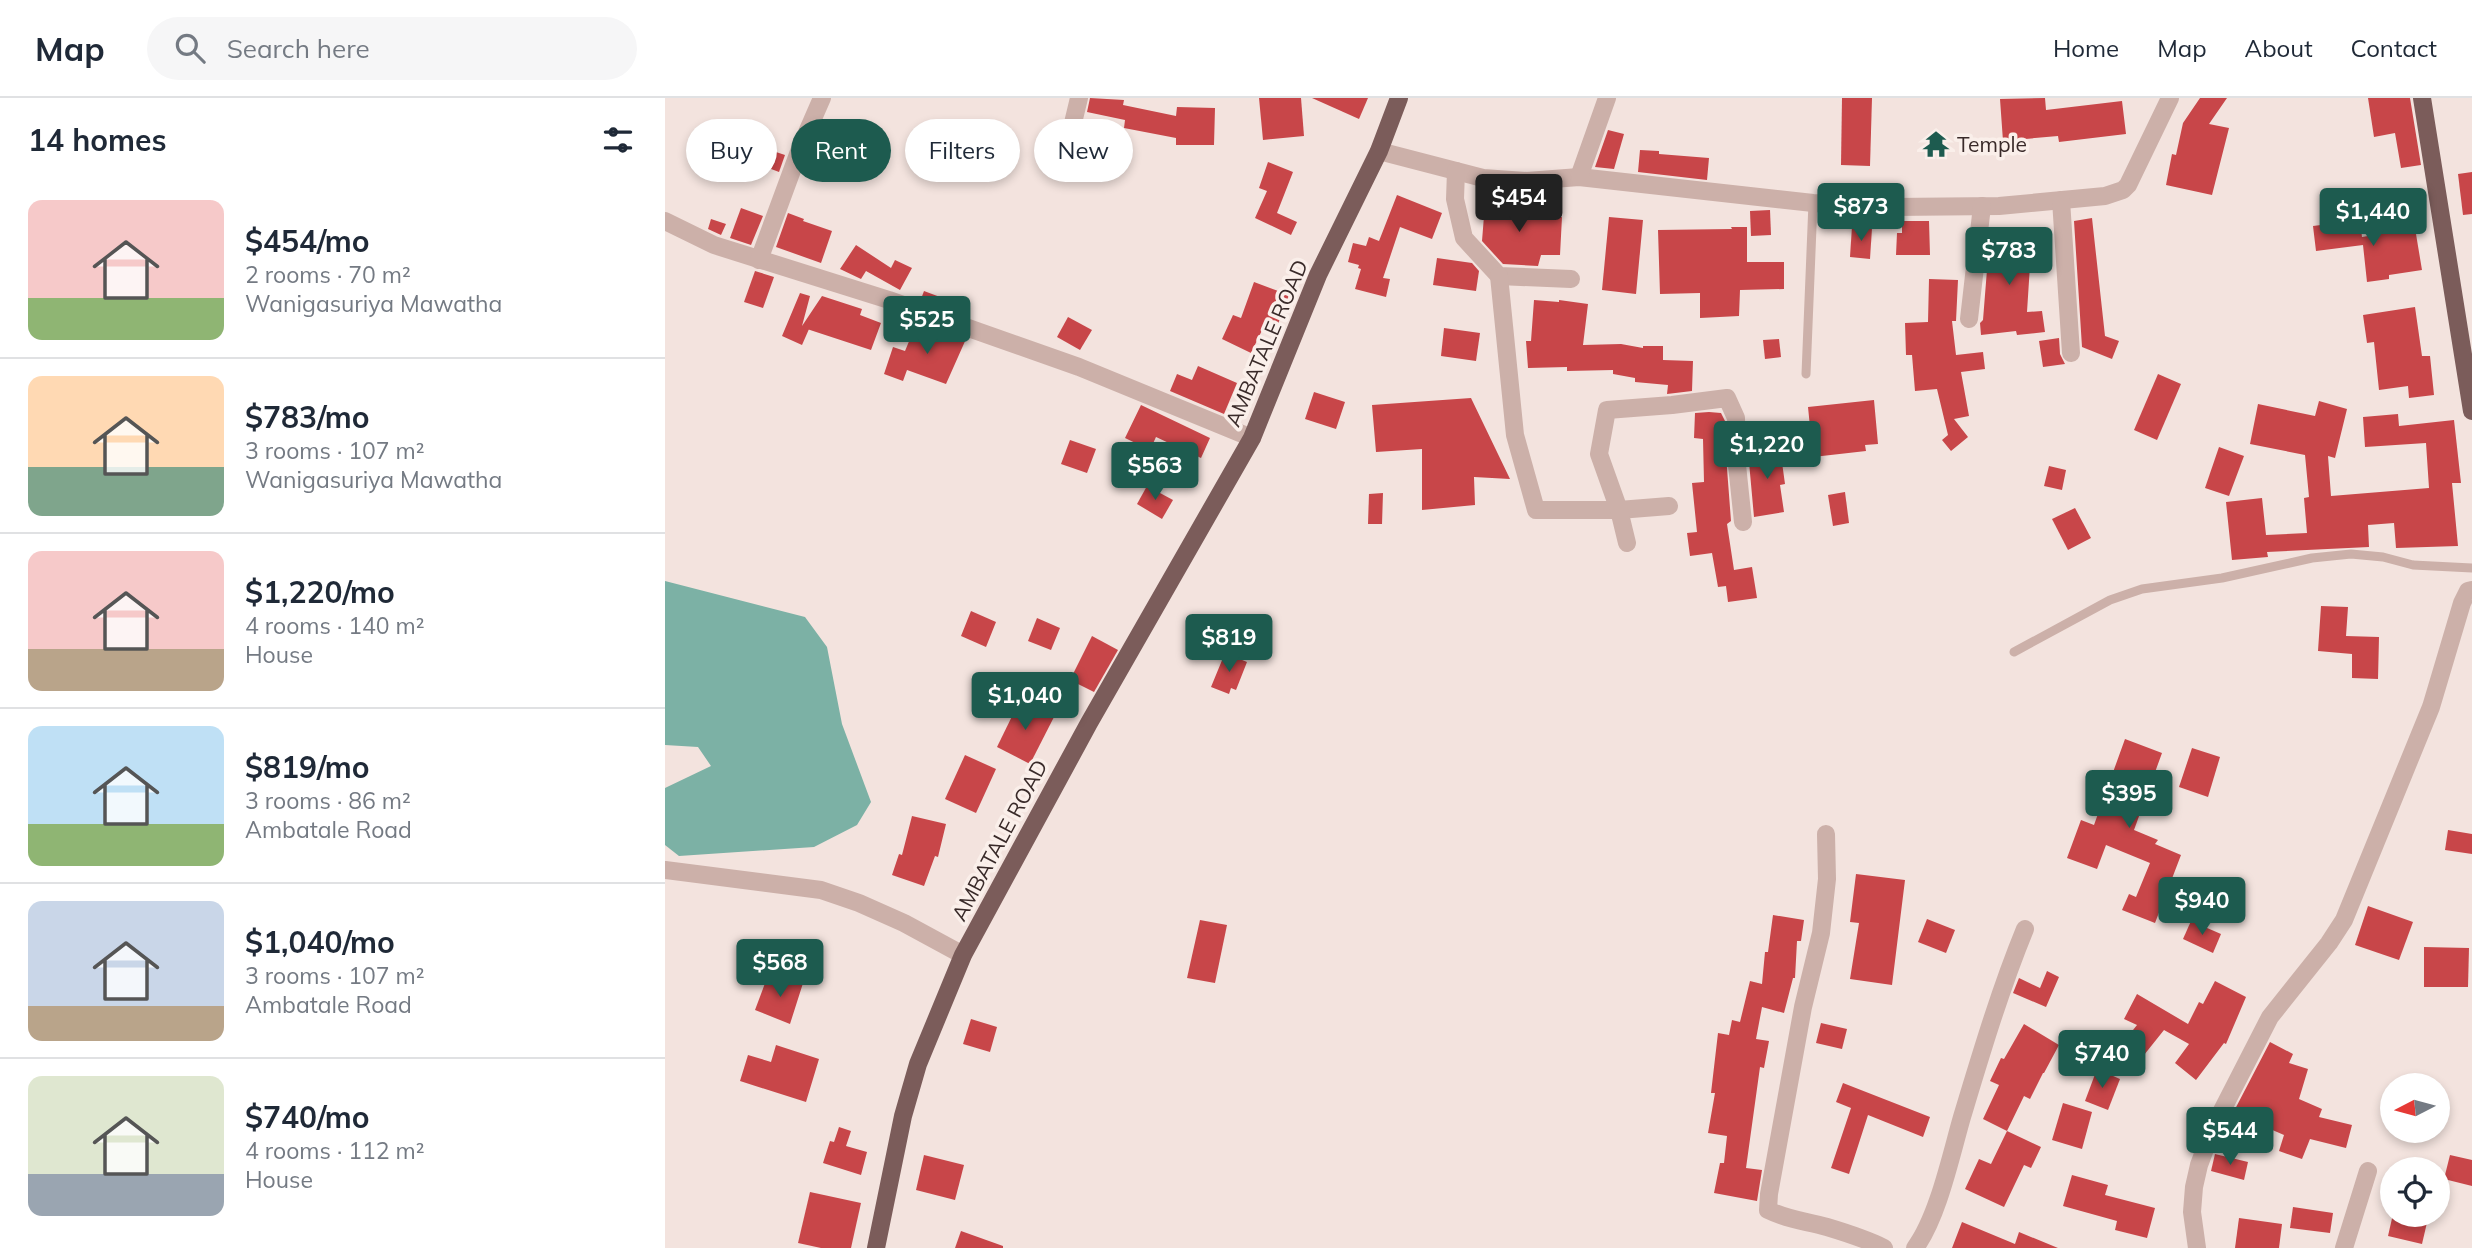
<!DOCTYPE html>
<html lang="en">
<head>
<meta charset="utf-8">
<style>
	:root { --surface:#fff; --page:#f6f6f7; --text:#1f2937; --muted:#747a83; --line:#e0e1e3; --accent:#1d5b4f }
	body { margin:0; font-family:Mulish,sans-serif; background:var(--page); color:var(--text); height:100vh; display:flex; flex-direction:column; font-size:26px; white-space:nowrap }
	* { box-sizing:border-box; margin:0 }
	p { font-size:23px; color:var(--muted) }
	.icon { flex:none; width:38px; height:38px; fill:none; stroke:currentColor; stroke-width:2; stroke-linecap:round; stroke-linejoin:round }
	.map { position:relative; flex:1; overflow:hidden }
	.side { display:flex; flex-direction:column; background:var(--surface); width:665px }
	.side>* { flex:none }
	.guide { position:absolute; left:21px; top:21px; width:665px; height:63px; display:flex; gap:14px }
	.needle { width:46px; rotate:264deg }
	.fabs { position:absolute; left:1715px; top:975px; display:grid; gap:14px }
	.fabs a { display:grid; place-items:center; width:70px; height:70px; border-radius:50%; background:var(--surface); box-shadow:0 4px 10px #0003; font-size:35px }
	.price { position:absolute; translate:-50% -60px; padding:0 16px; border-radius:7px; background:var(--accent); color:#fff; font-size:23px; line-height:46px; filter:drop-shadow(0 2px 4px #0008) }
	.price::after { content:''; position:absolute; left:50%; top:42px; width:21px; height:16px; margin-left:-10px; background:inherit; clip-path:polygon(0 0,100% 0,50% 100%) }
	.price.selected { background:#222; color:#fff }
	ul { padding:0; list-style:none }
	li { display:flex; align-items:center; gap:21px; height:175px; padding:0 28px }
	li+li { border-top:2px solid var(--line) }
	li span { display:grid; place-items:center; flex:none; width:196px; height:140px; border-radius:14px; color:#555 }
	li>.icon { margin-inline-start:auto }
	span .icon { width:84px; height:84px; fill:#fffc; stroke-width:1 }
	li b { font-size:30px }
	h2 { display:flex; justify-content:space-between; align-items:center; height:84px; padding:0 28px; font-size:30px }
	.tag { padding:0 24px; border-radius:32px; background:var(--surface); box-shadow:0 4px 10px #0003; font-size:24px; line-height:63px }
	.tag.selected { background:var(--accent); color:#fff }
	header { display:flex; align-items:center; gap:42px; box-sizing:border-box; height:98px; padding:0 35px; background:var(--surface); border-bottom:2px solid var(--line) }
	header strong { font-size:33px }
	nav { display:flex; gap:38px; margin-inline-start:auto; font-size:24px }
	.search { width:490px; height:63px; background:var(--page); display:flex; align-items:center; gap:18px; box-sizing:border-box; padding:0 24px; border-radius:38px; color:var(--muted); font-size:26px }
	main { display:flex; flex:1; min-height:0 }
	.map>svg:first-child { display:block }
	.water { fill:#7cb1a5 }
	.building { fill:#c84649 }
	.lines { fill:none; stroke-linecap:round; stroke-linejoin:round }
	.service { stroke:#ccb0a9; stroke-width:9 }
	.minor { stroke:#ccb0a9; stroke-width:18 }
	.primary { stroke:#7b5c5a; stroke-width:18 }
	.labels { text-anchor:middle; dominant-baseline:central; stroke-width:7; stroke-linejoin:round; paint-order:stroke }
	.poi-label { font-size:21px; fill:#392a29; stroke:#faefea; text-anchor:start }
	.street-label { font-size:21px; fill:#392a29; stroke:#faefea }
</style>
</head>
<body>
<header>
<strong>Map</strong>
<div class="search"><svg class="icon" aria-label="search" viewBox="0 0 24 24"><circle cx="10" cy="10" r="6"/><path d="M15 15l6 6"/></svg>Search here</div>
<nav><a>Home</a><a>Map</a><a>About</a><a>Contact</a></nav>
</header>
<main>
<section class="side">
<h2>14 homes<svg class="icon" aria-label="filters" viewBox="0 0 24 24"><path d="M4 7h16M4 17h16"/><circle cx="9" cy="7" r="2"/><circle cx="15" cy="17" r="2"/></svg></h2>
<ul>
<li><span style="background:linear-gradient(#f6c9c9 70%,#8fb573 0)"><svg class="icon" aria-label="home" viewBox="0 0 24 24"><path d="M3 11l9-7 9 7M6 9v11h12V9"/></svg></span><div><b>$454/mo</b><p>2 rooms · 70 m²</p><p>Wanigasuriya Mawatha</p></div></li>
<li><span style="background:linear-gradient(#ffd9b3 65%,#7fa58c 0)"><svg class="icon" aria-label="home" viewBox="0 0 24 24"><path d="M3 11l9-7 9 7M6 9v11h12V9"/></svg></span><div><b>$783/mo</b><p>3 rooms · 107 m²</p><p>Wanigasuriya Mawatha</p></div></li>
<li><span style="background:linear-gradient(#f6c9c9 70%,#b9a48a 0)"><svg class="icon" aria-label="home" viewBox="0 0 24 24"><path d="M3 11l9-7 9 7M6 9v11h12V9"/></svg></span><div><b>$1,220/mo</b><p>4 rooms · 140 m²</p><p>House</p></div></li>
<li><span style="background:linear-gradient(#bfe0f5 70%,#8fb573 0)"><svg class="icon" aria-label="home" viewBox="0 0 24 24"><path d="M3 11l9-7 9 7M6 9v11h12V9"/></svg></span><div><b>$819/mo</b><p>3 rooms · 86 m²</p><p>Ambatale Road</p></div></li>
<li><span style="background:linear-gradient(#c9d6e8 75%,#b9a48a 0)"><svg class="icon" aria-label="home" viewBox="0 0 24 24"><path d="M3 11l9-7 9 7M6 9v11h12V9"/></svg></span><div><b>$1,040/mo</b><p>3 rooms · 107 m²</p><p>Ambatale Road</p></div></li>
<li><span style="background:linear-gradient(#dfe7d0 70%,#9aa5b1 0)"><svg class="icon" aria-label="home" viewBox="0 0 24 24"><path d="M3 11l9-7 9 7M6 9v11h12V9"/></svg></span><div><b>$740/mo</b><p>4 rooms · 112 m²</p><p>House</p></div></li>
</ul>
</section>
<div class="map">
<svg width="1807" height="1150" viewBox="0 0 1807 1150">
	<rect width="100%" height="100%" fill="#f3e3de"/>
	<polygon class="water" points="0,483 140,519 162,549 177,626 206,704 192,727 149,749 14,758 0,747 0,690 46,668 33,649 0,647"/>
	<g class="building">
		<polygon points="425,0 459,2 458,7 511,18 512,9 550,10 549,47 511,47 511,40 459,30 460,22 422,14"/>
		<polygon points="594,0 636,0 639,38 598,42"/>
		<polygon points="647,0 703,0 694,21"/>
		<polygon points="1177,0 1207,0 1205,68 1176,67"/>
		<polygon points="1380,0 1381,12 1457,3 1461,36 1394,44 1393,38 1338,43 1335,1"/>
		<polygon points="1535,0 1562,0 1544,26 1564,30 1547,97 1501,87 1507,56 1511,57 1518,25"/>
		<polygon points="1703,0 1745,0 1756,67 1736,70 1730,35 1709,39"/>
		<polygon points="943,32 959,36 949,71 930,69"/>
		<polygon points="102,51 120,57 114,74 96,67"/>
		<polygon points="975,52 994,53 994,56 1044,60 1042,82 973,74"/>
		<polygon points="603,64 628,74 612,115 632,124 626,137 590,120 602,93 594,90"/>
		<polygon points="1807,74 1807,116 1798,117 1793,76"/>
		<polygon points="732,97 777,115 767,141 735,129 718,180 725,181 721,199 690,191 696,171 693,170 694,167 683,164 688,145 701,148 704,139 714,143"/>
		<polygon points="813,103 861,107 860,118 897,119 895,157 876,157 873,168 838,166 817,143 819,118 811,118"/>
		<polygon points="76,110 98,118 86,147 65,140"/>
		<polygon points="1105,112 1106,137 1086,138 1085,113"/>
		<polygon points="123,115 139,121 138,123 167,133 156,165 111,149"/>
		<polygon points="944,119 978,122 971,196 937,192"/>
		<polygon points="1427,120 1440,238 1454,243 1447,261 1417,249 1409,123"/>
		<polygon points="46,121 61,126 56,137 43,131"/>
		<polygon points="1695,122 1697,139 1750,130 1757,172 1724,177 1724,181 1702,184 1698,147 1651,153 1648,128"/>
		<polygon points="1237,123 1264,123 1265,157 1231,157 1232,135 1237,135"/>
		<polygon points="1187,128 1207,130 1205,161 1185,159"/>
		<polygon points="1066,129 1082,129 1082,164 1119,164 1119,191 1075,192 1074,218 1035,220 1035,195 995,196 993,132 1067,131"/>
		<polygon points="1325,134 1367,136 1362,214 1377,213 1380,234 1352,237 1351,233 1316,237 1315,225 1318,222"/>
		<polygon points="191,147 226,170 230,162 247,170 235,192 201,173 196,181 175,171"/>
		<polygon points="772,160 807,165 814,173 811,193 768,187"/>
		<polygon points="90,173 109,179 98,210 79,204"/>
		<polygon points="1264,181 1293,182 1291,223 1287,223 1291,257 1318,254 1320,271 1296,274 1304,318 1289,321 1303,339 1286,353 1277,342 1283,337 1272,291 1250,293 1247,257 1241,257 1240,225 1263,224"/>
		<polygon points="589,184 624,197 613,226 602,222 586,255 557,241 568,217 576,220"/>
		<polygon points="259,193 275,199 272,207 256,201"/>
		<polygon points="135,195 145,198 137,228 157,198 197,211 195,217 216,225 206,252 142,231 144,231 137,247 117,238"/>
		<polygon points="869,202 894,204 894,202 923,206 918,247 956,246 978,250 978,248 998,248 998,262 1028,263 1027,293 1002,296 1003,287 970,284 970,280 948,276 948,272 902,273 902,269 863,270 861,243 866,243"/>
		<polygon points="1750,209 1757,258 1765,258 1769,297 1744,300 1743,288 1714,292 1709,244 1702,245 1698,217"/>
		<polygon points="403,219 427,232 415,252 392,239"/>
		<polygon points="250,229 266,234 268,230 301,241 281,286 242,272 238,283 219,276 228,249 240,253"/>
		<polygon points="779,230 815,235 811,263 776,258"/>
		<polygon points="1394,240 1395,256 1400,266 1378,269 1374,243"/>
		<polygon points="1114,241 1116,259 1100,261 1098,242"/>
		<polygon points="533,268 572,285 559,316 505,293 512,276 527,282"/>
		<polygon points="1493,276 1516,286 1492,342 1469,332"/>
		<polygon points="649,294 680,304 671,331 640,321"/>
		<polygon points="806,300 845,381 809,379 810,407 757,412 757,351 711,354 707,307"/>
		<polygon points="1209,302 1213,346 1200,347 1201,353 1148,359 1143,309"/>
		<polygon points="1654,303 1682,311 1670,360 1663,358 1666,398 1764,390 1761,345 1700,349 1698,319 1733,316 1734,328 1789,322 1796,385 1787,385 1793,448 1731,450 1729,425 1703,427 1704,449 1602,454 1603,459 1567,462 1561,404 1597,400 1601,437 1642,435 1639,400 1644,399 1640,357 1585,346 1593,306 1650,318"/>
		<polygon points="476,307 545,340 536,360 491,339 485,352 460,340"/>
		<polygon points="1044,314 1056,315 1060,323 1058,344 1060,344 1066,423 1062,426 1069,472 1087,469 1092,500 1063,504 1061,488 1053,489 1047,455 1025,458 1022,435 1032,434 1027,385 1039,384 1038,341 1029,340 1030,315"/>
		<polygon points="405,342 431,351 422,375 396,366"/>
		<polygon points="1554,349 1579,358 1564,398 1540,390"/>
		<polygon points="1115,350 1120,386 1115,387 1119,414 1089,419 1083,353"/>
		<polygon points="1384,368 1401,372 1397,392 1379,388"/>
		<polygon points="482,388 508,402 497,421 472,406"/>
		<polygon points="1180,394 1184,425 1168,428 1163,397"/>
		<polygon points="718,395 717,426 703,426 704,396"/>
		<polygon points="1410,410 1426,440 1403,452 1387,421"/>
		<polygon points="1656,508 1683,509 1681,538 1714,539 1713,581 1687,580 1687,556 1653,553"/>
		<polygon points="306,513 331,524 321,549 296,538"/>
		<polygon points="372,520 395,530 386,552 363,543"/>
		<polygon points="427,538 453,552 429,594 405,582"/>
		<polygon points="560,555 582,564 571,592 566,590 564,596 546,589"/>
		<polygon points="355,602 389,619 365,666 332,649"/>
		<polygon points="1460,641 1497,655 1469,732 1493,742 1490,746 1516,757 1490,825 1457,812 1464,796 1471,799 1485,765 1441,747 1432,771 1402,760 1416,722 1429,727"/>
		<polygon points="1527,650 1555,659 1543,699 1514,689"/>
		<polygon points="300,657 331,671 311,715 280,701"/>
		<polygon points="247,718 281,726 273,759 270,758 259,788 227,777 234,756 237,757"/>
		<polygon points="1783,732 1807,736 1807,756 1780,752"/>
		<polygon points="1191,776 1240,782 1227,887 1185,881 1194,825 1185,824"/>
		<polygon points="1703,808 1748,824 1734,862 1690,847"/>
		<polygon points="1108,817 1139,822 1136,843 1132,843 1130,880 1128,880 1119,915 1097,909 1091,941 1104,943 1099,970 1095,969 1081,1070 1097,1072 1092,1103 1049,1095 1055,1065 1059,1065 1062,1038 1043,1035 1050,995 1046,995 1053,935 1064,937 1067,922 1075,924 1085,883 1097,886 1100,854 1103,854"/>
		<polygon points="1262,821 1290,832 1281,855 1253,844"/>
		<polygon points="535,822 562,827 550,885 522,880"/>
		<polygon points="1526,823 1556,836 1548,855 1518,841"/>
		<polygon points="1759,849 1804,850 1803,889 1759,889"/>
		<polygon points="1382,873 1394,879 1381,909 1348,895 1354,880 1375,890"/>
		<polygon points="125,877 139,882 125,926 90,912 102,880 121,887"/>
		<polygon points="1550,883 1581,899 1561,946 1559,945 1531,982 1510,965 1524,946 1499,932 1479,957 1460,942 1472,927 1459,921 1472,896 1523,926 1534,904 1538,906"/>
		<polygon points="306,921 332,929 325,954 298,946"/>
		<polygon points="1156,925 1182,931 1177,951 1151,945"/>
		<polygon points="1359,926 1394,947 1379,975 1378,975 1365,1001 1359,998 1342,1033 1318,1021 1334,987 1325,983 1336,960 1339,961"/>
		<polygon points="1605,944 1628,956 1624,965 1643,971 1634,1001 1657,1011 1654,1019 1687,1027 1681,1050 1645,1041 1637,1061 1614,1053 1619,1037 1568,1015"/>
		<polygon points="111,947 154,961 141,1004 75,983 83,957 106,964"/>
		<polygon points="1432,971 1455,981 1443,1012 1420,1003"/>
		<polygon points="1178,985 1265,1019 1258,1039 1203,1017 1184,1076 1166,1070 1186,1010 1171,1004"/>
		<polygon points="1398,1005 1427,1014 1417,1051 1387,1042"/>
		<polygon points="174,1029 186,1033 181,1048 202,1054 196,1077 158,1065 165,1043 169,1044"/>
		<polygon points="1342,1033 1376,1049 1366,1070 1359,1067 1339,1109 1300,1091 1314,1061 1326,1066"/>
		<polygon points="1550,1056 1583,1064 1579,1082 1546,1073"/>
		<polygon points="259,1057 299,1067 290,1102 251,1092"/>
		<polygon points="1785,1057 1807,1062 1807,1088 1779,1081"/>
		<polygon points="1407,1077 1443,1087 1440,1097 1490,1110 1482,1140 1450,1132 1452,1123 1398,1108"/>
		<polygon points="145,1094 196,1105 186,1150 156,1150 133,1145"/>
		<polygon points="1628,1109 1668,1115 1665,1135 1625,1130"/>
		<polygon points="1728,1116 1764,1116 1757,1146 1723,1138"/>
		<polygon points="1574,1120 1617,1126 1614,1150 1570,1150"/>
		<polygon points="1297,1124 1350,1146 1354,1134 1393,1150 1287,1150"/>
		<polygon points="296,1133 338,1148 338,1150 290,1150"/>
	</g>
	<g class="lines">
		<g class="service">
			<polyline points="1141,276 1148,105"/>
			<polyline points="1349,554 1445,502 1477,491 1557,480 1647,460 1686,456 1718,459 1748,467 1807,470"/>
		</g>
		<g class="minor">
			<polyline points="408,25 414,0"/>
			<polyline points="714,53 818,80 862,83 914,79 1148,105 1227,109 1334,108 1440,98 1458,92 1463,87 1505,0"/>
			<polyline points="791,73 790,101 799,140 834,178 906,181"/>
			<polyline points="914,79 942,0"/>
			<polyline points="1396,102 1406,255"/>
			<polyline points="0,123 49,147 224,202 414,269 587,340"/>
			<polyline points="94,162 136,48 157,0"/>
			<polyline points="834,178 850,337 871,412 954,412 1004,408"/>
			<polyline points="1304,221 1317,108"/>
			<polyline points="962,445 954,412 934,356 942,312 1007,307 1062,300 1071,320 1072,367 1078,424"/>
			<path d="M1161,736L1162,781L1156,835L1138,909L1104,1096L1103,1112C1123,1122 1141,1123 1162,1129C1182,1135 1201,1141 1219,1150"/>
			<polyline points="0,772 156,792 194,805 239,825 298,857"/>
			<path d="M1250,1150C1273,1119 1286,1057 1297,1019C1316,956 1335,892 1360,831"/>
			<polyline points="1532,1150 1527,1114 1529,1089 1534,1067 1547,1032 1605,919 1664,845 1679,822 1766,609 1797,505 1803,493 1807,492"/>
			<polyline points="1679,1150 1703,1073"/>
		</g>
		<g class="primary">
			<polyline points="1757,0 1807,313"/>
			<polyline points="211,1150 238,1018 253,966 298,857 424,625 587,340 653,177 714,53 734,0"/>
		</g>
	</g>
	<defs>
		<symbol id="temple-bare" viewBox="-9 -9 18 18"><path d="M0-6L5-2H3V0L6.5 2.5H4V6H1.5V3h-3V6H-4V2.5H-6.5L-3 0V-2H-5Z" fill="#1d5b4f" stroke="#faefea" stroke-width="2.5" paint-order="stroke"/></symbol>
	</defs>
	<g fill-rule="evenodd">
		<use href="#temple-bare" x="1252" y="27" width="38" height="38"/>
	</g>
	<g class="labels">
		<g class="poi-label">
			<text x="1292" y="46">Temple</text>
		</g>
		<g class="street-label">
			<text transform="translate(601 245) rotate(-67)">AMBATALE ROAD</text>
			<text transform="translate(334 742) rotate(-62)">AMBATALE ROAD</text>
		</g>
	</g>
</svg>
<div class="fabs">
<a><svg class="needle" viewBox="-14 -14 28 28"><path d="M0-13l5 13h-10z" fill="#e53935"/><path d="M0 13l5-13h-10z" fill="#747a83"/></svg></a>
<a><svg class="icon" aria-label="locate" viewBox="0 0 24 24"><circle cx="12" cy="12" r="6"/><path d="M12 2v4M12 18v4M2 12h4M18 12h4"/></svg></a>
</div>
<b class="price selected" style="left:854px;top:136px">$454</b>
<b class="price" style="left:1196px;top:145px">$873</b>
<b class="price" style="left:1708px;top:150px">$1,440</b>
<b class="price" style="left:1344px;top:189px">$783</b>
<b class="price" style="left:262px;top:258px">$525</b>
<b class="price" style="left:1102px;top:383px">$1,220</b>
<b class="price" style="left:490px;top:404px">$563</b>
<b class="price" style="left:564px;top:576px">$819</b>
<b class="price" style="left:360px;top:634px">$1,040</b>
<b class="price" style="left:1464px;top:732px">$395</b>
<b class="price" style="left:1537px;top:839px">$940</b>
<b class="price" style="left:115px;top:901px">$568</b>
<b class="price" style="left:1437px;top:992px">$740</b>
<b class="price" style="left:1565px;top:1069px">$544</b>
<div class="guide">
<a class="tag">Buy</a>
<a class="tag selected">Rent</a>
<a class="tag">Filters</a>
<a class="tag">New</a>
</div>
</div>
</main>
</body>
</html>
